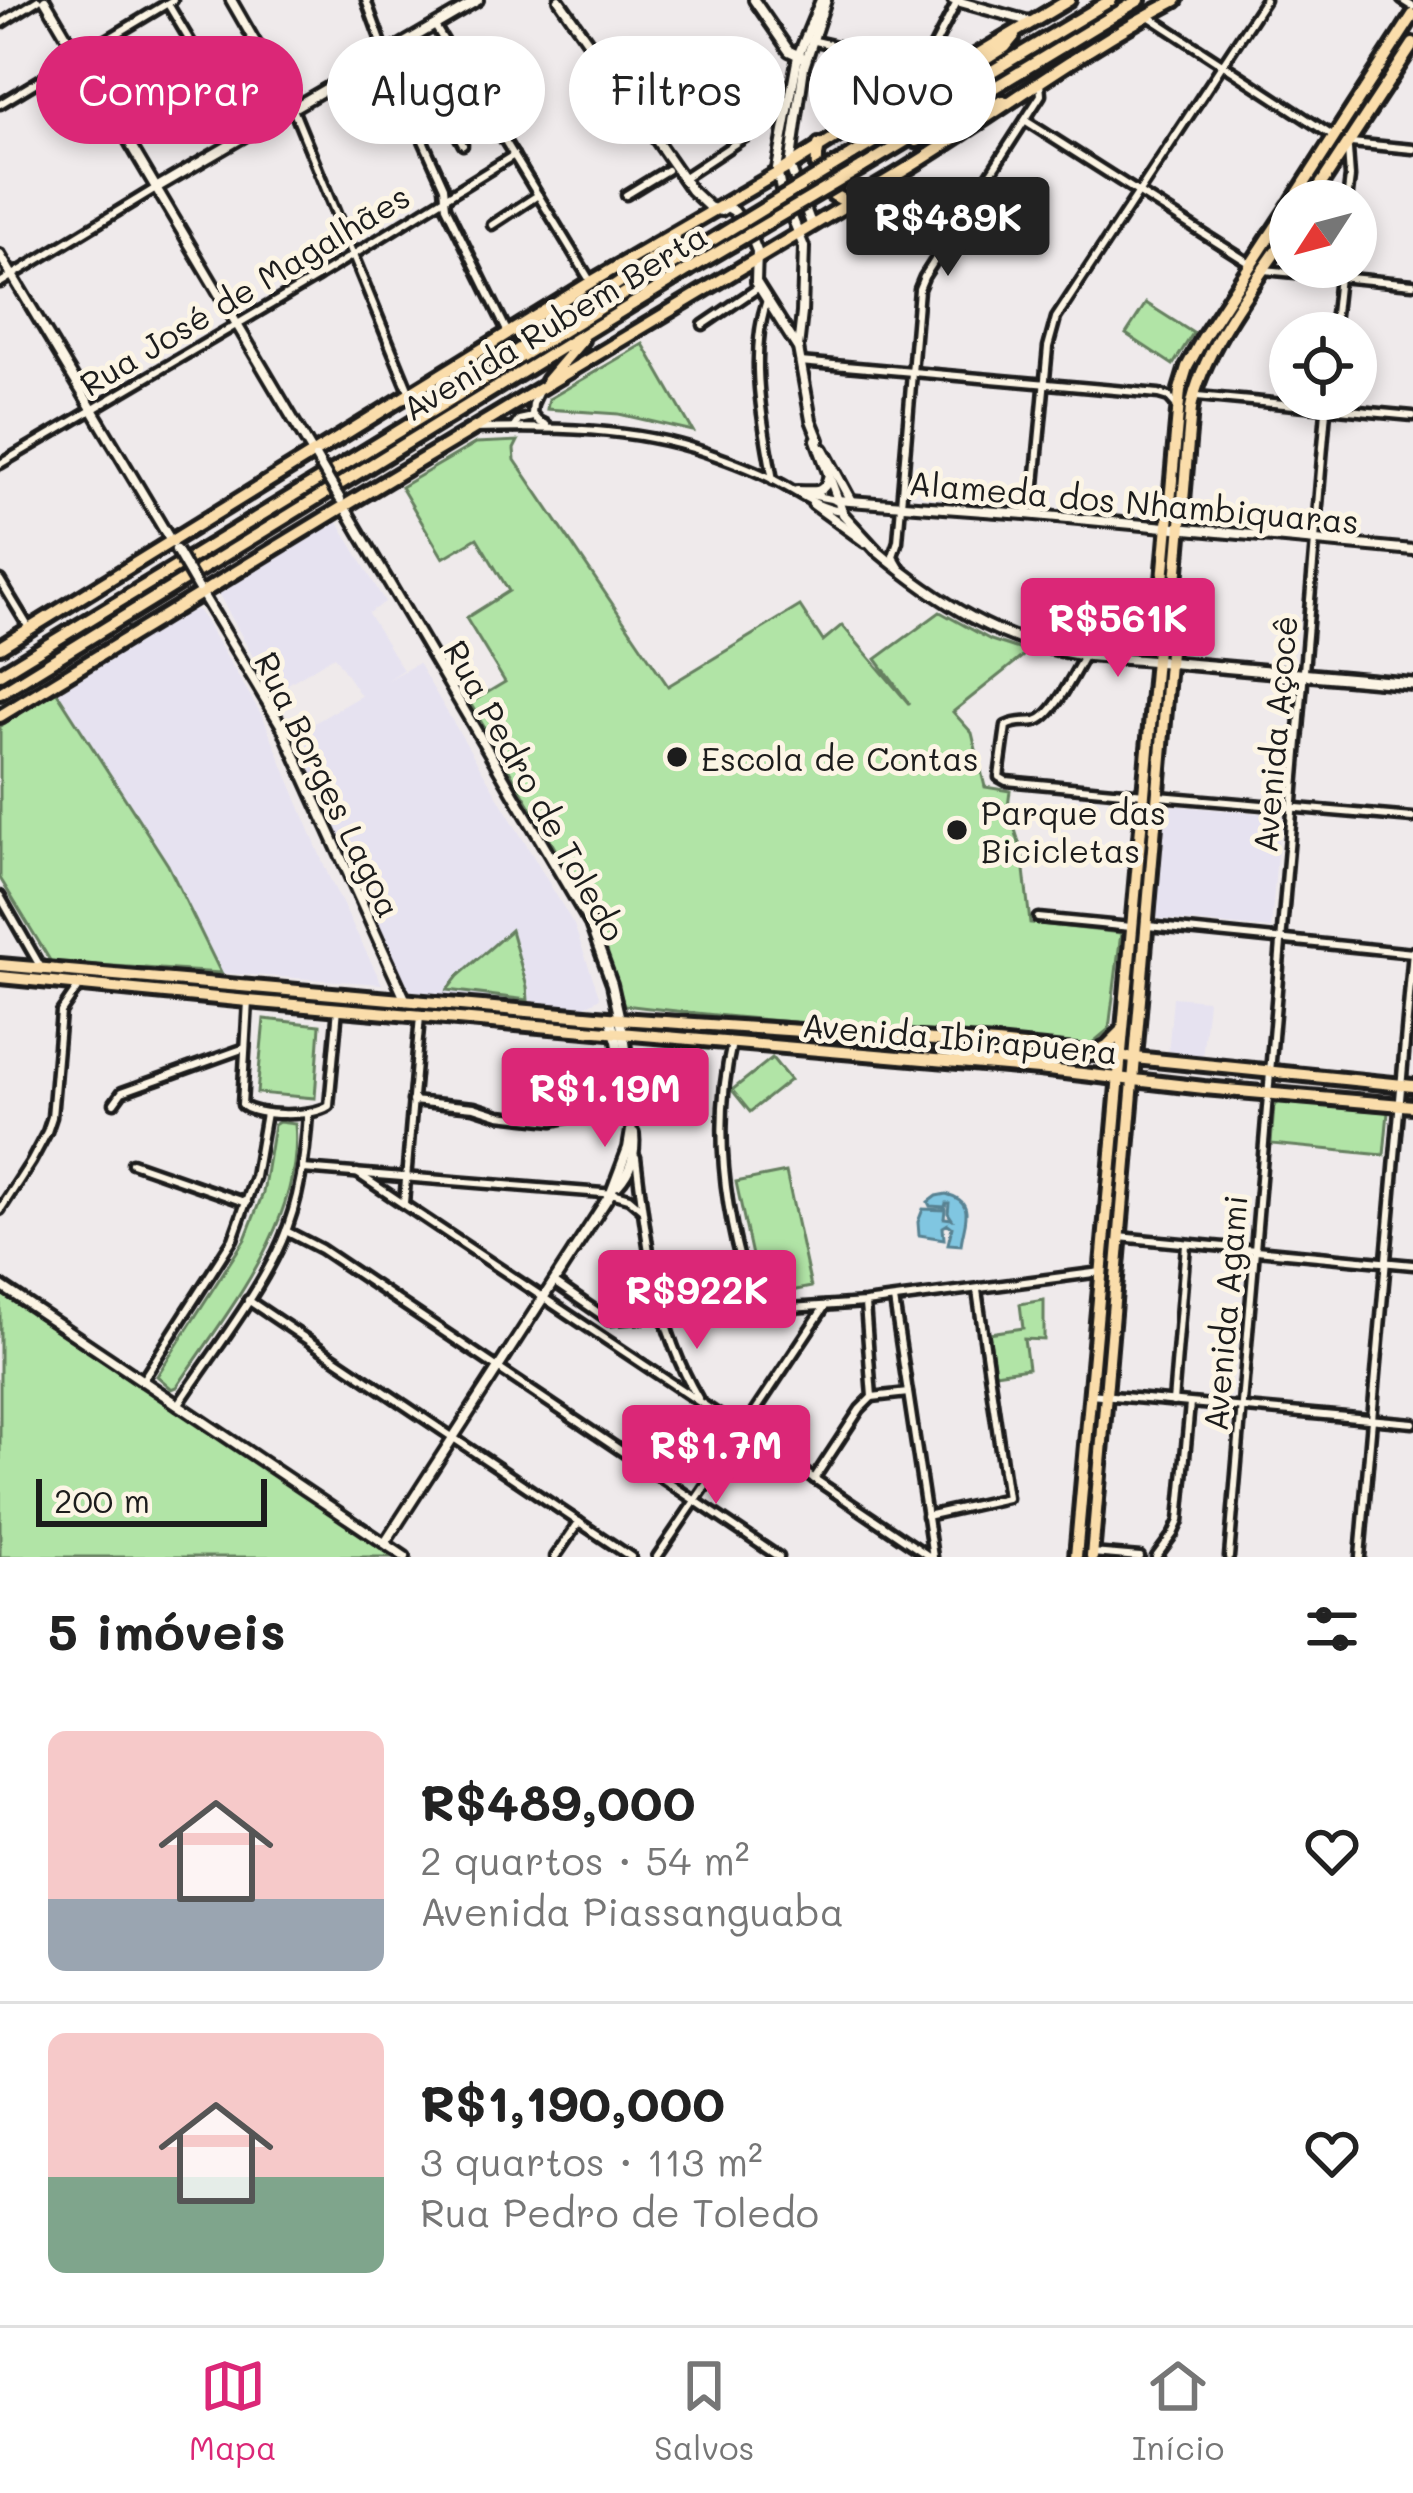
<!DOCTYPE html>
<html lang="pt">
<head>
<meta charset="utf-8">
<style>
	:root { --surface:#fff; --page:#f2f2f2; --text:#222; --muted:#767676; --line:#e0e0e0; --accent:#db2777 }
	body { margin:0; font-family:Mali,sans-serif; background:var(--page); color:var(--text); height:100vh; display:flex; flex-direction:column; font-size:45px; white-space:nowrap }
	* { box-sizing:border-box; margin:0 }
	p { font-size:39px; color:var(--muted) }
	.icon { flex:none; width:66px; height:66px; fill:none; stroke:currentColor; stroke-width:2; stroke-linecap:round; stroke-linejoin:round }
	.map { position:relative; height:1557px; overflow:hidden }
	.drawer { display:flex; flex-direction:column; background:var(--surface); flex:1 }
	.drawer>* { flex:none }
	.banner { position:absolute; left:36px; top:36px; width:1341px; height:108px; display:flex; gap:24px }
	.needle { width:78px; rotate:234deg }
	.buttons { position:absolute; left:1269px; top:180px; display:grid; gap:24px }
	.buttons a { display:grid; place-items:center; width:108px; height:108px; border-radius:50%; background:var(--surface); box-shadow:0 6px 18px #0003; font-size:60px }
	.scale { position:absolute; left:36px; bottom:30px; width:231px; box-sizing:border-box; padding-left:12px; border:6px solid #1c1c1c; border-top:0; font-size:33px; line-height:42px; white-space:nowrap; color:#1c1c1c; -webkit-text-stroke:9px #fcf5e5; paint-order:stroke }
	.price { position:absolute; translate:-50% -102px; padding:0 27px; border-radius:12px; background:var(--accent); color:#fff; font-size:39px; line-height:78px; filter:drop-shadow(0 3px 6px #0008) }
	.price::after { content:''; position:absolute; left:50%; top:72px; width:36px; height:27px; margin-left:-18px; background:inherit; clip-path:polygon(0 0,100% 0,50% 100%) }
	.price.selected { background:#222; color:#fff }
	ul { padding:0; list-style:none }
	li { display:flex; align-items:center; gap:36px; height:300px; padding:0 48px }
	li+li { border-top:3px solid var(--line) }
	li span { display:grid; place-items:center; flex:none; width:336px; height:240px; border-radius:18px; color:#555 }
	li>.icon { margin-inline-start:auto }
	span .icon { width:144px; height:144px; fill:#fffc; stroke-width:1 }
	li b { font-size:51px }
	h2 { display:flex; justify-content:space-between; align-items:center; height:144px; padding:0 48px; font-size:51px }
	.chip { padding:0 42px; border-radius:54px; background:var(--surface); box-shadow:0 6px 18px #0003; font-size:42px; line-height:108px }
	.chip.selected { background:var(--accent); color:#fff }
	.menu { display:flex; justify-content:space-around; align-items:center; height:168px; border-top:3px solid var(--line); background:var(--surface); font-size:33px; color:var(--muted) }
	.menu a { display:grid; justify-items:center; gap:6px }
	.menu .selected { color:var(--accent) }
	.map>svg:first-child { display:block }
	.built { fill:#e6e2f0 }
	.green { fill:#b1e4a6; stroke:#668061; stroke-width:3 }
	.water { fill:#80c6e1; stroke:#588292; stroke-width:3 }
	.lines { fill:none; stroke-linecap:round; stroke-linejoin:round }
	.minor-casing { stroke:#1c1c1c; stroke-width:15 }
	.tertiary-casing { stroke:#1c1c1c; stroke-width:16 }
	.secondary-casing { stroke:#1c1c1c; stroke-width:18 }
	.primary-casing { stroke:#1c1c1c; stroke-width:20 }
	.trunk-casing { stroke:#1c1c1c; stroke-width:20 }
	.minor { stroke:#fcf5e5; stroke-width:6 }
	.tertiary { stroke:#fcf5e5; stroke-width:8 }
	.secondary { stroke:#fcf5e5; stroke-width:9 }
	.primary { stroke:#faddab; stroke-width:10 }
	.trunk { stroke:#faddab; stroke-width:10 }
	.tertiary-bridge-casing { stroke:#1c1c1c; stroke-width:16; stroke-linecap:butt }
	.trunk-bridge-casing { stroke:#1c1c1c; stroke-width:20; stroke-linecap:butt }
	.tertiary-bridge { stroke:#fcf5e5; stroke-width:8 }
	.trunk-bridge { stroke:#faddab; stroke-width:10 }
	.poi-dot { fill:#1c1c1c; stroke:#fcf5e5; stroke-width:4.5 }
	.labels { text-anchor:middle; dominant-baseline:central; stroke-width:10; stroke-linejoin:round; paint-order:stroke }
	.street-label { font-size:33px; fill:#1c1c1c; stroke:#fcf5e5 }
	.poi-label { font-size:33px; fill:#1c1c1c; stroke:#fcf5e5; text-anchor:start }
</style>
</head>
<body>
<div class="map">
<svg width="1413" height="1557" viewBox="0 0 1413 1557">
	<rect width="100%" height="100%" fill="#efeaeb"/>
	<filter id="ink" filterUnits="userSpaceOnUse"><feTurbulence type="fractalNoise" baseFrequency=".00833" numOctaves="2"/><feDisplacementMap in="SourceGraphic" scale="24" xChannelSelector="R" yChannelSelector="G"/><feConvolveMatrix kernelMatrix="1 2 1 2 8 2 1 2 1" color-interpolation-filters="sRGB"/></filter>
	<g filter="url(#ink)">
		<g class="built">
			<polygon points="337,520 385,602 368,613 403,670 388,680 418,663 574,925 600,998 580,1009 413,993 401,977 295,734 361,696 334,656 273,693 218,593 219,588"/>
			<polygon points="190,608 199,611 263,717 329,877 382,984 221,973 168,865 56,691"/>
			<polygon points="1169,805 1280,815 1271,929 1159,919 1155,915 1164,809"/>
			<polygon points="1173,997 1208,1000 1202,1059 1168,1055"/>
		</g>
		<g class="green">
			<polygon points="1146,303 1193,333 1173,365 1126,334"/>
			<polygon points="643,344 693,431 619,414 547,409 549,399"/>
			<path d="M518,441L514,449L515,460L668,686L800,606L823,641L842,625L910,705L876,659L940,612L991,640L1028,652L953,712L972,733L985,787L1010,791L1008,807L1022,852L1030,923L1121,933L1109,1029L1090,1045C935,1032 779,1024 624,1005L595,917L470,703L505,682L466,618L509,591L477,538L443,558L401,487L476,443Z"/>
			<polygon points="56,691 168,865 221,973 51,962 0,878 0,726"/>
			<polygon points="511,930 527,987 528,1000 447,990 458,976"/>
			<polygon points="264,1019 320,1025 315,1098 257,1093"/>
			<polygon points="772,1058 790,1080 750,1112 732,1090"/>
			<polygon points="1279,1102 1388,1112 1384,1155 1271,1144 1274,1106"/>
			<path d="M279,1122L295,1124C304,1220 227,1312 177,1387L172,1389L157,1376L245,1239L263,1193L274,1125Z"/>
			<polygon points="786,1172 811,1287 761,1297 736,1182"/>
			<polygon points="0,1293 396,1557 0,1557"/>
			<polygon points="1044,1300 1044,1340 1024,1339 1028,1368 995,1373 989,1333 1023,1328 1020,1304"/>
		</g>
		<path class="water" d="M946,1194C978,1202 963,1223 961,1245L948,1244L952,1227L948,1224L943,1227L944,1239L919,1235L918,1222L923,1209L945,1210L944,1218L952,1219L948,1213L949,1203H946L945,1207L930,1206L928,1202L936,1196Z"/>
		<g class="lines">
			<defs>
				<g id="minor">
					<polyline points="366,0 393,74 444,187 446,207 508,333"/>
					<polyline points="1402,0 1413,7"/>
					<polyline points="168,4 246,135"/>
					<polyline points="1150,17 1334,137"/>
					<polyline points="0,24 38,0"/>
					<polyline points="435,26 591,282"/>
					<polyline points="811,40 924,66"/>
					<polyline points="924,66 957,2"/>
					<polyline points="437,97 463,145"/>
					<polyline points="0,104 173,0"/>
					<polyline points="293,109 410,394"/>
					<polyline points="447,112 476,93"/>
					<polyline points="1026,121 1251,264"/>
					<polyline points="1351,143 1413,149"/>
					<polyline points="683,178 775,117"/>
					<polyline points="626,195 667,170"/>
					<polyline points="1347,201 1350,177 1348,149"/>
					<polyline points="492,225 538,195"/>
					<polyline points="1264,270 1413,284"/>
					<polyline points="0,283 156,188"/>
					<path d="M767,300C748,358 763,422 773,480"/>
					<polyline points="703,325 759,287"/>
					<polyline points="1333,333 1340,267"/>
					<polyline points="800,362 1159,394 1169,397 1177,406"/>
					<polyline points="538,393 533,404 532,414 538,421 546,425"/>
					<polyline points="1197,396 1413,416"/>
					<polyline points="514,427 519,420 533,417"/>
					<path d="M474,429C550,427 632,427 705,452C728,460 753,469 774,480C798,492 815,507 841,511"/>
					<polyline points="0,464 319,276 514,155"/>
					<polyline points="805,494 836,500"/>
					<polyline points="1025,514 1034,495 1048,347 1056,318 1265,0"/>
					<polyline points="900,568 893,556 898,541 919,289 924,277 1041,95 1040,83"/>
					<polyline points="0,580 29,628"/>
					<path d="M1085,655C1075,671 1054,717 1036,721C1023,723 1018,720 1006,726L999,777L1006,781L1145,794"/>
					<polyline points="1159,796 1413,818"/>
					<polyline points="0,896 40,966"/>
					<polyline points="1038,918 1131,927"/>
					<polyline points="1148,926 1413,953"/>
					<path d="M248,1001L242,1105C258,1117 312,1117 329,1106L338,1008"/>
					<path d="M732,1043C711,1133 726,1224 755,1310"/>
					<polyline points="412,1101 474,1107 499,1115 553,1121 576,1116 622,1119 626,1117 628,1110"/>
					<polyline points="114,1103 122,1092 245,1048"/>
					<path d="M636,1157C646,1240 655,1325 698,1398"/>
					<polyline points="132,1163 247,1203"/>
					<polyline points="303,1169 615,1194 629,1198 642,1209"/>
					<polyline points="357,1173 740,1429"/>
					<polyline points="404,1203 420,1016"/>
					<polyline points="0,1210 31,1162 47,1132 52,1117 61,1012 78,987"/>
					<polyline points="286,1231 321,1249 779,1557"/>
					<polyline points="1119,1237 1413,1265"/>
					<polyline points="554,1282 609,1320"/>
					<polyline points="248,1300 631,1557"/>
					<polyline points="894,1300 933,1557"/>
					<polyline points="865,1304 872,1397 908,1393"/>
					<polyline points="609,1320 865,1303 1101,1272"/>
					<polyline points="142,1381 233,1239 255,1177 266,1113"/>
					<polyline points="1090,1394 1413,1423"/>
					<polyline points="1173,1402 1186,1245"/>
					<path d="M178,1405C211,1355 259,1294 282,1241C300,1200 305,1157 308,1114"/>
					<polyline points="744,1428 825,1306"/>
					<polyline points="745,1432 930,1557"/>
					<polyline points="814,1479 860,1409 872,1397"/>
					<polyline points="926,1516 1007,1498 977,1290"/>
					<polyline points="1092,1553 1140,1557"/>
					<polyline points="555,1557 579,1522"/>
					<polyline points="657,1557 741,1433"/>
					<polyline points="1156,1557 1173,1534 1179,1521 1190,1404"/>
					<polyline points="1229,1557 1327,399"/>
					<polyline points="1360,1557 1413,951"/>
				</g>
				<g id="tertiary">
					<polyline points="45,0 313,453"/>
					<polyline points="231,0 293,108"/>
					<polyline points="559,0 691,190 709,207 721,211 727,207 734,211 749,231 757,251 756,282 797,347"/>
					<polyline points="754,0 789,51 802,57"/>
					<polyline points="821,0 798,56 777,169 781,190 804,247 802,313 798,348 811,420 819,440 816,440 843,514 876,550"/>
					<polyline points="953,0 1032,22"/>
					<polyline points="156,188 478,0"/>
					<polyline points="811,224 790,166 804,67 826,0"/>
					<polyline points="0,255 172,543"/>
					<polyline points="823,449 850,499"/>
					<path d="M797,491C811,491 825,495 828,478"/>
					<polyline points="836,500 1025,514 1413,550"/>
					<polyline points="813,504 865,542"/>
					<polyline points="344,506 590,924 612,984 625,1042 635,1107 628,1148 611,1193 385,1543"/>
					<path d="M877,551C936,601 1002,643 1080,655C1105,658 1130,659 1154,661"/>
					<polyline points="199,589 281,725 406,1001"/>
					<polyline points="610,1018 617,1041 628,1109 632,1118"/>
					<path d="M618,1185C632,1170 636,1153 634,1133"/>
					<polyline points="0,1285 405,1557"/>
				</g>
				<polyline id="secondary" points="1154,661 1413,684"/>
				<g id="primary">
					<polyline points="1293,201 1413,15"/>
					<polyline points="1310,201 1413,44"/>
					<polyline points="0,965 620,1019 996,1044 1413,1086"/>
					<polyline points="0,977 248,1001 1039,1069 1204,1088 1413,1106"/>
					<polyline points="1092,1054 1107,1046 1122,1031"/>
					<polyline points="1076,1557 1180,390 1187,367 1203,338 1290,205"/>
					<path d="M1092,1557L1191,408C1202,349 1256,281 1290,231"/>
				</g>
				<g id="trunk">
					<polyline points="908,120 916,110 942,87 1005,47 1014,36"/>
					<polyline points="916,141 1003,101"/>
					<path d="M819,145C812,173 821,193 849,202"/>
					<polyline points="852,155 1111,0"/>
					<polyline points="861,168 1139,0"/>
					<polyline points="515,352 636,271 662,252 674,236"/>
					<polyline points="547,381 582,340"/>
					<polyline points="0,647 591,282 783,170 922,83 965,62 1069,0"/>
					<polyline points="0,674 681,259"/>
					<polyline points="0,693 688,270"/>
					<path d="M0,716C298,533 597,353 898,174C991,118 1079,50 1176,0"/>
				</g>
			</defs>
			<use href="#minor" class="minor-casing"/>
			<use href="#tertiary" class="tertiary-casing"/>
			<use href="#secondary" class="secondary-casing"/>
			<use href="#primary" class="primary-casing"/>
			<use href="#trunk" class="trunk-casing"/>
			<use href="#minor" class="minor"/>
			<use href="#tertiary" class="tertiary"/>
			<use href="#secondary" class="secondary"/>
			<use href="#primary" class="primary"/>
			<use href="#trunk" class="trunk"/>
			<defs>
				<g id="tertiary-bridge">
					<polyline points="316,458 340,499"/>
					<polyline points="176,550 198,588"/>
				</g>
				<g id="trunk-bridge">
					<polyline points="681,259 852,155"/>
					<polyline points="688,270 861,168"/>
				</g>
			</defs>
			<use href="#tertiary-bridge" class="tertiary-bridge-casing"/>
			<use href="#trunk-bridge" class="trunk-bridge-casing"/>
			<use href="#tertiary-bridge" class="tertiary-bridge"/>
			<use href="#trunk-bridge" class="trunk-bridge"/>
		</g>
	</g>
	<g class="poi-dot">
		<circle cx="677" cy="757" r="12"/>
		<circle cx="957" cy="830" r="12"/>
	</g>
	<g class="labels">
		<g class="street-label">
			<text transform="translate(244 289) rotate(-31)">Rua José de Magalhães</text>
			<text transform="translate(554 321) rotate(-31)">Avenida Rubem Berta</text>
			<text transform="translate(1134 501) rotate(5)">Alameda dos Nhambiquaras</text>
			<text transform="translate(1274 734) rotate(-85)">Avenida Açocê</text>
			<text transform="translate(329 784) rotate(64)">Rua Borges Lagoa</text>
			<text transform="translate(536 790) rotate(61)">Rua Pedro de Toledo</text>
			<text transform="translate(960 1037) rotate(5)">Avenida Ibirapuera</text>
			<text transform="translate(1224 1313) rotate(-85)">Avenida Agami</text>
		</g>
		<g class="poi-label">
			<text x="701" y="757">Escola de Contas</text>
			<text x="981" y="811">Parque das<tspan x="981" dy="38">Bicicletas</tspan></text>
		</g>
	</g>
</svg>
<div class="buttons">
<a><svg class="needle" viewBox="-14 -14 28 28"><path d="M0-13l5 13h-10z" fill="#e53935"/><path d="M0 13l5-13h-10z" fill="#767676"/></svg></a>
<a><svg class="icon" aria-label="locate" viewBox="0 0 24 24"><circle cx="12" cy="12" r="6"/><path d="M12 2v4M12 18v4M2 12h4M18 12h4"/></svg></a>
</div>
<div class="scale">200 m</div>
<b class="price selected" style="left:948px;top:279px">R$489K</b>
<b class="price" style="left:1118px;top:680px">R$561K</b>
<b class="price" style="left:605px;top:1150px">R$1.19M</b>
<b class="price" style="left:697px;top:1352px">R$922K</b>
<b class="price" style="left:716px;top:1507px">R$1.7M</b>
<div class="banner">
<a class="chip selected">Comprar</a>
<a class="chip">Alugar</a>
<a class="chip">Filtros</a>
<a class="chip">Novo</a>
</div>
</div>
<section class="drawer">
<h2>5 imóveis<svg class="icon" aria-label="filters" viewBox="0 0 24 24"><path d="M4 7h16M4 17h16"/><circle cx="9" cy="7" r="2"/><circle cx="15" cy="17" r="2"/></svg></h2>
<ul>
<li><span style="background:linear-gradient(#f6c9c9 70%,#9aa5b1 0)"><svg class="icon" aria-label="home" viewBox="0 0 24 24"><path d="M3 11l9-7 9 7M6 9v11h12V9"/></svg></span><div><b>R$489,000</b><p>2 quartos · 54 m²</p><p>Avenida Piassanguaba</p></div><svg class="icon" aria-label="heart" viewBox="0 0 24 24"><path d="M12 20l-8-8c-3-5 5-10 8-4 3-6 11-1 8 4z"/></svg></li>
<li><span style="background:linear-gradient(#f6c9c9 60%,#7fa58c 0)"><svg class="icon" aria-label="home" viewBox="0 0 24 24"><path d="M3 11l9-7 9 7M6 9v11h12V9"/></svg></span><div><b>R$1,190,000</b><p>3 quartos · 113 m²</p><p>Rua Pedro de Toledo</p></div><svg class="icon" aria-label="heart" viewBox="0 0 24 24"><path d="M12 20l-8-8c-3-5 5-10 8-4 3-6 11-1 8 4z"/></svg></li>
</ul>
</section>
<nav class="menu">
<a class="selected"><svg class="icon" aria-label="map" viewBox="0 0 24 24"><path d="M3 6l6-2 6 2 6-2v14l-6 2-6-2-6 2zM9 4v14M15 6v14"/></svg>Mapa</a>
<a><svg class="icon" aria-label="saved" viewBox="0 0 24 24"><path d="M7 4h10v16l-5-4-5 4z"/></svg>Salvos</a>
<a><svg class="icon" aria-label="home" viewBox="0 0 24 24"><path d="M3 11l9-7 9 7M6 9v11h12V9"/></svg>Início</a>
</nav>
</body>
</html>
